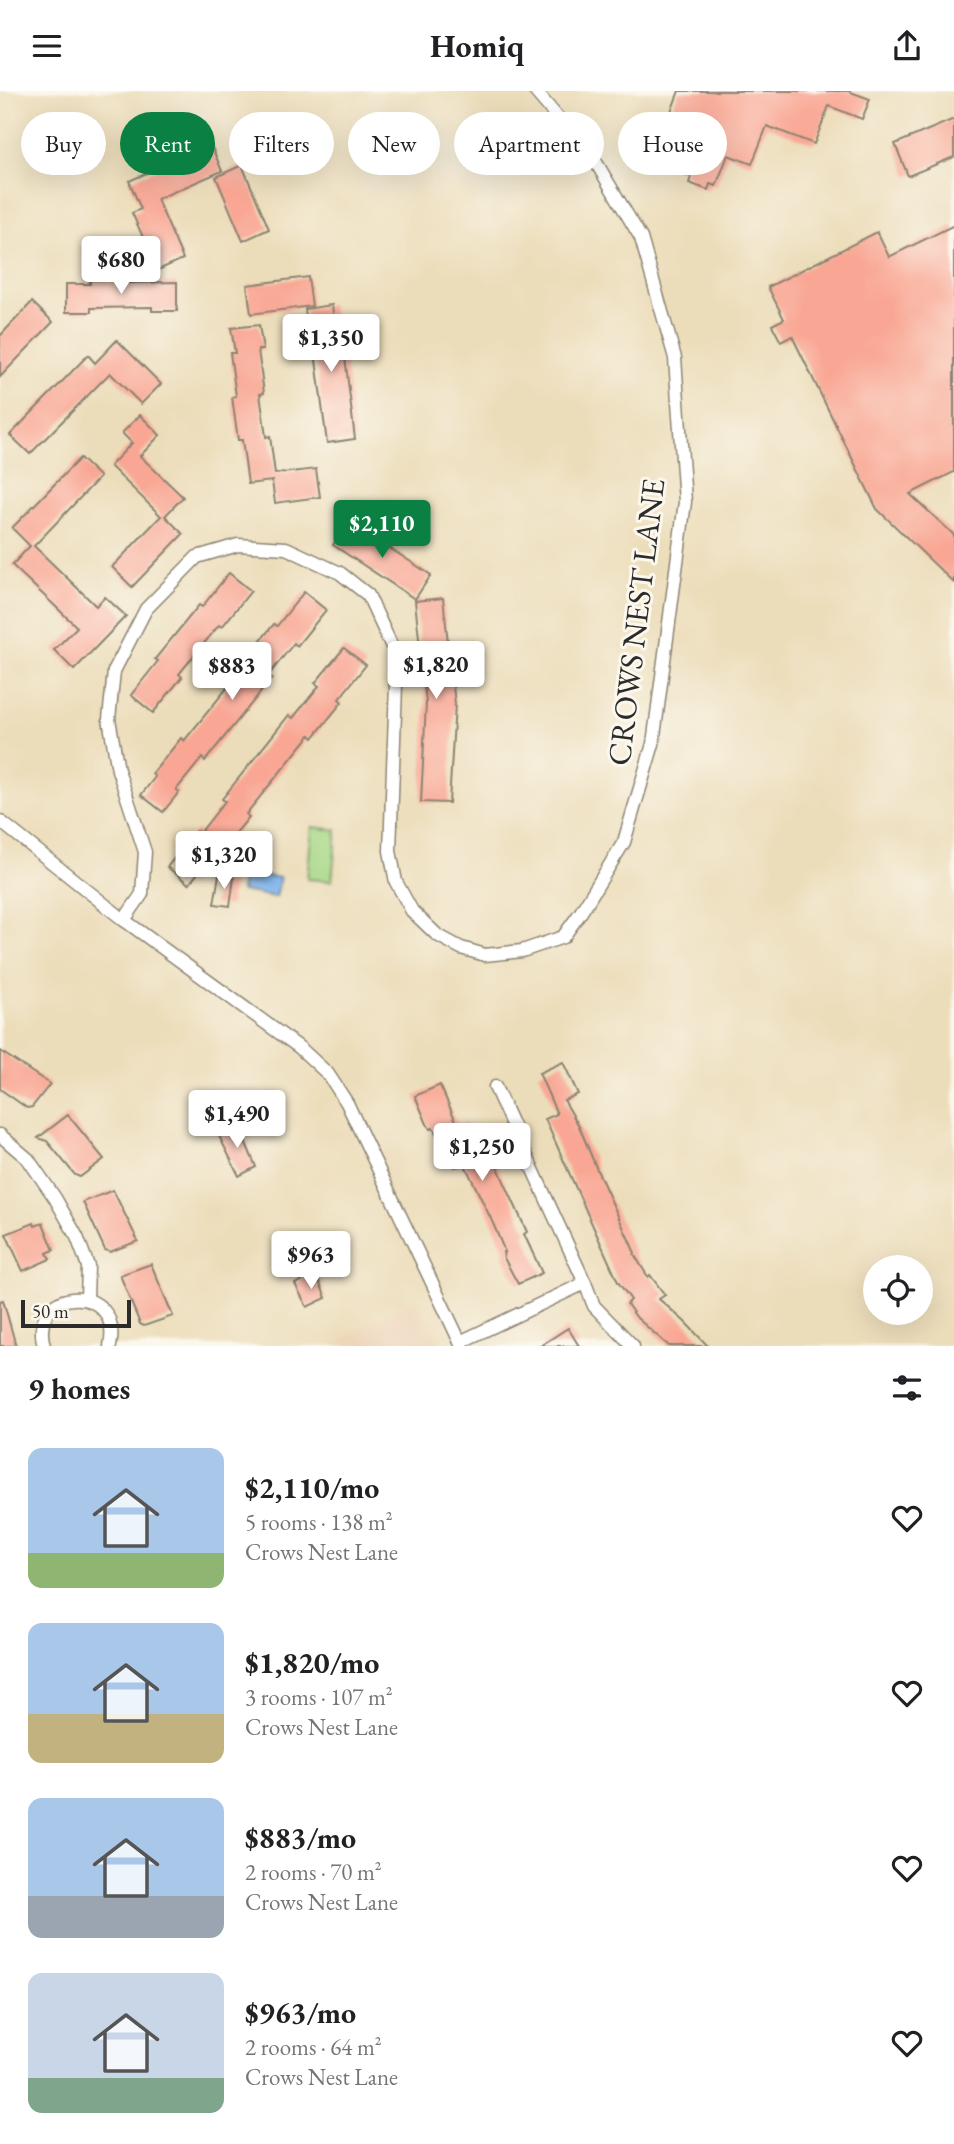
<!DOCTYPE html>
<html lang="en">
<head>
<meta charset="utf-8">
<style>
	:root { --surface:#fff; --page:#f6f6f6; --text:#202124; --muted:#757577; --accent:#0b8043 }
	body { margin:0; font-family:"EB Garamond",serif; background:var(--page); color:var(--text); height:100vh; display:flex; flex-direction:column; font-size:26px; white-space:nowrap }
	* { box-sizing:border-box; margin:0 }
	p { font-size:23px; color:var(--muted) }
	.icon { flex:none; width:38px; height:38px; fill:none; stroke:currentColor; stroke-width:2; stroke-linecap:round; stroke-linejoin:round }
	.map { position:relative; height:1255px; overflow:hidden }
	.drawer { display:flex; flex-direction:column; background:var(--surface); flex:1 }
	.drawer>* { flex:none }
	.hud { position:absolute; left:21px; top:21px; width:914px; height:63px; display:flex; gap:14px }
	.tools { position:absolute; left:863px; top:1164px; display:grid; gap:14px }
	.tools a { display:grid; place-items:center; width:70px; height:70px; border-radius:50%; background:var(--surface); box-shadow:0 7px 28px #0002; font-size:35px }
	.scale { position:absolute; left:21px; bottom:18px; width:110px; box-sizing:border-box; padding-left:7px; border:4px solid #2b2b2b; border-top:0; font-size:19px; line-height:24px; white-space:nowrap; color:#2b2b2b; -webkit-text-stroke:5px #fbf7ec; paint-order:stroke }
	.price { position:absolute; translate:-50% -60px; padding:0 16px; border-radius:7px; background:#fff; color:#222; font-size:23px; line-height:46px; filter:drop-shadow(0 2px 4px #0008) }
	.price::after { content:''; position:absolute; left:50%; top:42px; width:21px; height:16px; margin-left:-10px; background:inherit; clip-path:polygon(0 0,100% 0,50% 100%) }
	.price.selected { background:var(--accent); color:#fff }
	ul { padding:0; list-style:none }
	li { display:flex; align-items:center; gap:21px; height:175px; padding:0 28px }
	li span { display:grid; place-items:center; flex:none; width:196px; height:140px; border-radius:14px; color:#555 }
	li>.icon { margin-inline-start:auto }
	span .icon { width:84px; height:84px; fill:#fffc; stroke-width:1 }
	li b { font-size:30px }
	h2 { display:flex; justify-content:space-between; align-items:center; height:84px; padding:0 28px; font-size:30px }
	.tag { padding:0 24px; border-radius:32px; background:var(--surface); box-shadow:0 7px 28px #0002; font-size:24px; line-height:63px }
	.tag.selected { background:var(--accent); color:#fff }
	header { display:flex; justify-content:space-between; align-items:center; height:91px; padding:0 28px; background:var(--surface); font-size:32px; font-weight:700 }
	.map>svg:first-child { display:block }
	.built { fill:#eed6bb }
	.green { fill:#a7d887; stroke:#698259; stroke-width:2 }
	.water { fill:#7ab2ea; stroke:#526e8a; stroke-width:2 }
	.building { fill:#f9a794 }
	.lines { fill:none; stroke-linecap:round; stroke-linejoin:round }
	.minor-casing { stroke:#8c8472; stroke-width:15 }
	.minor { stroke:#fff; stroke-width:12 }
	.labels { text-anchor:middle; dominant-baseline:central; stroke-width:6; stroke-linejoin:round; paint-order:stroke }
	.street-label { font-size:32px; fill:#2b2b2b; stroke:#fbf7ec }
</style>
</head>
<body>
<header><svg class="icon" aria-label="menu" viewBox="0 0 24 24"><path d="M4 6h16M4 12h16M4 18h16"/></svg>Homiq<svg class="icon" aria-label="share" viewBox="0 0 24 24"><path d="M12 15V3M7 8l5-5 5 5M5 13v7h14v-7"/></svg></header>
<div class="map">
<svg width="954" height="1255" viewBox="0 0 954 1255">
	<rect width="100%" height="100%" fill="#fbf7ec"/>
	<filter id="ink" filterUnits="userSpaceOnUse"><feTurbulence type="fractalNoise" baseFrequency=".0143" numOctaves="2"/><feDisplacementMap in="SourceGraphic" scale="14" xChannelSelector="R" yChannelSelector="G"/><feConvolveMatrix kernelMatrix="1 2 1 2 8 2 1 2 1" color-interpolation-filters="sRGB"/></filter>
	<filter id="wash" filterUnits="userSpaceOnUse"><feTurbulence type="fractalNoise" baseFrequency=".00686" numOctaves="4" result="noise"/><feDisplacementMap in="SourceGraphic" scale="28" xChannelSelector="R" yChannelSelector="G"/><feGaussianBlur stdDeviation="1.57" result="paint"/><feColorMatrix in="noise" values="0 0 0 0 0 0 0 0 0 0 0 0 0 0 0 0 0 1.4 0 .05"/><feComposite in="paint" operator="in"/></filter>
	<g filter="url(#wash)">
		<rect width="100%" height="100%" fill="#ecddba"/>
		<polygon class="built" points="416,1207 441,1255 332,1255"/>
		<polygon class="green" points="312,736 337,739 332,790 307,788"/>
		<polygon class="water" points="244,781 280,787 276,806 241,800"/>
		<g id="blocks">
			<g class="building">
				<polygon points="679,0 848,0 870,8 862,28 829,15 814,53 767,35 752,73 728,64 716,95 710,93 708,99 689,92 691,86 684,83 697,52 664,39"/>
				<polygon points="954,28 954,66 908,85 895,53"/>
				<polygon points="211,54 222,80 157,108 183,168 158,179 132,122 141,118 129,90"/>
				<polygon points="242,74 269,138 243,150 216,86"/>
				<polygon points="954,134 954,381 910,403 954,444 954,492 877,418 792,245 781,251 772,234 784,228 768,196 877,141 889,166"/>
				<polygon points="308,186 312,215 251,223 247,194"/>
				<polygon points="137,188 128,192 177,191 177,220 152,220 152,216 91,217 91,221 66,221 66,193 90,193 90,189"/>
				<polygon points="32,211 53,231 0,286 0,245"/>
				<polygon points="332,214 337,251 343,250 355,348 327,352 314,254 309,255 305,218"/>
				<polygon points="259,234 263,259 258,259 264,302 260,303 266,346 270,345 275,383 316,378 320,406 275,412 272,390 248,393 242,349 238,349 232,306 236,305 230,262 235,262 231,237"/>
				<polygon points="117,249 161,293 141,313 110,282 30,363 10,344 88,264 95,272"/>
				<polygon points="140,324 160,344 140,365 183,406 165,425 183,443 132,496 112,476 161,425 110,375 132,352 122,342"/>
				<polygon points="80,367 100,386 34,455 96,515 105,506 126,525 74,579 54,559 77,536 12,474 30,455 12,437"/>
				<polygon points="348,430 431,484 415,508 333,454"/>
				<polygon points="229,482 251,500 222,536 219,534 179,583 182,586 153,622 131,604 158,570 155,568 199,514 202,516"/>
				<polygon points="304,501 326,519 297,555 294,552 269,584 272,587 205,670 202,667 176,699 179,701 163,721 141,704 155,686 152,683 181,647 184,650 249,570 245,568 274,533 277,535"/>
				<polygon points="443,507 455,613 449,712 421,711 426,612 415,510"/>
				<polygon points="344,557 366,574 339,608 342,611 313,647 310,644 246,723 249,726 224,757 225,749 189,793 167,776 196,740 200,742 225,710 222,708 289,624 293,627 319,595 315,592"/>
				<polygon points="219,784 234,787 230,815 214,813"/>
				<polygon points="0,960 50,993 32,1016 27,1017 0,998"/>
				<polygon points="563,971 578,1003 564,1009 579,1035 598,1081 635,1162 634,1163 648,1186 650,1184 665,1204 659,1208 684,1230 708,1255 669,1255 637,1227 627,1213 631,1209 618,1191 545,1028 557,1023 539,982"/>
				<polygon points="440,994 458,1035 465,1032 483,1073 494,1068 527,1141 524,1143 542,1182 518,1193 504,1167 503,1161 505,1161 492,1130 464,1072 455,1076 433,1037 430,1038 427,1033 415,1005"/>
				<polygon points="68,1024 104,1068 80,1086 75,1084 47,1050 38,1047"/>
				<polygon points="238,1033 256,1076 239,1085 218,1043"/>
				<polygon points="113,1099 138,1150 110,1161 105,1159 83,1111"/>
				<polygon points="34,1132 35,1135 43,1132 54,1159 47,1162 50,1168 23,1180 6,1143"/>
				<polygon points="151,1173 173,1225 144,1235 140,1233 120,1184"/>
				<polygon points="316,1183 326,1207 307,1216 295,1193"/>
				<polygon points="3,1209 16,1255 0,1255 0,1210"/>
				<polygon points="568,1237 579,1255 540,1255"/>
			</g>
		</g>
	</g>
	<g filter="url(#ink)">
		<use href="#blocks" fill-opacity="0" stroke="#8c8472" stroke-width="2"/>
		<g class="lines">
			<defs>
				<g id="minor">
					<polyline points="0,730 124,829 300,957 328,983 347,1012 462,1255"/>
					<polyline points="124,829 142,803 145,761 118,679 109,628 114,580 146,518 197,466 238,454 286,457 340,482 368,504 393,558 396,594 390,760 396,791 412,820 437,844 461,857 485,864 522,860 563,846 581,821 624,751 653,653 685,411 675,267 641,147 597,73 535,0"/>
					<polyline points="0,1044 28,1068 55,1107 77,1146 88,1175 87,1208"/>
					<polyline points="585,1192 594,1215 633,1255"/>
					<polyline points="460,1251 585,1192 495,996"/>
					<path d="M44,1255C27,1194 124,1190 110,1255"/>
				</g>
			</defs>
			<use href="#minor" class="minor-casing"/>
			<use href="#minor" class="minor"/>
		</g>
	</g>
	<g class="labels">
		<g class="street-label">
			<text transform="translate(636 531) rotate(-83)">CROWS NEST LANE</text>
		</g>
	</g>
</svg>
<div class="tools">
<a><svg class="icon" aria-label="locate" viewBox="0 0 24 24"><circle cx="12" cy="12" r="6"/><path d="M12 2v4M12 18v4M2 12h4M18 12h4"/></svg></a>
</div>
<div class="scale">50 m</div>
<b class="price" style="left:121px;top:205px">$680</b>
<b class="price" style="left:331px;top:283px">$1,350</b>
<b class="price selected" style="left:382px;top:469px">$2,110</b>
<b class="price" style="left:436px;top:610px">$1,820</b>
<b class="price" style="left:232px;top:611px">$883</b>
<b class="price" style="left:224px;top:800px">$1,320</b>
<b class="price" style="left:237px;top:1059px">$1,490</b>
<b class="price" style="left:482px;top:1092px">$1,250</b>
<b class="price" style="left:311px;top:1200px">$963</b>
<div class="hud">
<a class="tag">Buy</a>
<a class="tag selected">Rent</a>
<a class="tag">Filters</a>
<a class="tag">New</a>
<a class="tag">Apartment</a>
<a class="tag">House</a>
</div>
</div>
<section class="drawer">
<h2>9 homes<svg class="icon" aria-label="filters" viewBox="0 0 24 24"><path d="M4 7h16M4 17h16"/><circle cx="9" cy="7" r="2"/><circle cx="15" cy="17" r="2"/></svg></h2>
<ul>
<li><span style="background:linear-gradient(#a9c7e8 75%,#8fb573 0)"><svg class="icon" aria-label="home" viewBox="0 0 24 24"><path d="M3 11l9-7 9 7M6 9v11h12V9"/></svg></span><div><b>$2,110/mo</b><p>5 rooms · 138 m²</p><p>Crows Nest Lane</p></div><svg class="icon" aria-label="heart" viewBox="0 0 24 24"><path d="M12 20l-8-8c-3-5 5-10 8-4 3-6 11-1 8 4z"/></svg></li>
<li><span style="background:linear-gradient(#a9c7e8 65%,#c2b280 0)"><svg class="icon" aria-label="home" viewBox="0 0 24 24"><path d="M3 11l9-7 9 7M6 9v11h12V9"/></svg></span><div><b>$1,820/mo</b><p>3 rooms · 107 m²</p><p>Crows Nest Lane</p></div><svg class="icon" aria-label="heart" viewBox="0 0 24 24"><path d="M12 20l-8-8c-3-5 5-10 8-4 3-6 11-1 8 4z"/></svg></li>
<li><span style="background:linear-gradient(#a9c7e8 70%,#9aa5b1 0)"><svg class="icon" aria-label="home" viewBox="0 0 24 24"><path d="M3 11l9-7 9 7M6 9v11h12V9"/></svg></span><div><b>$883/mo</b><p>2 rooms · 70 m²</p><p>Crows Nest Lane</p></div><svg class="icon" aria-label="heart" viewBox="0 0 24 24"><path d="M12 20l-8-8c-3-5 5-10 8-4 3-6 11-1 8 4z"/></svg></li>
<li><span style="background:linear-gradient(#c9d6e8 75%,#7fa58c 0)"><svg class="icon" aria-label="home" viewBox="0 0 24 24"><path d="M3 11l9-7 9 7M6 9v11h12V9"/></svg></span><div><b>$963/mo</b><p>2 rooms · 64 m²</p><p>Crows Nest Lane</p></div><svg class="icon" aria-label="heart" viewBox="0 0 24 24"><path d="M12 20l-8-8c-3-5 5-10 8-4 3-6 11-1 8 4z"/></svg></li>
</ul>
</section>
</body>
</html>
